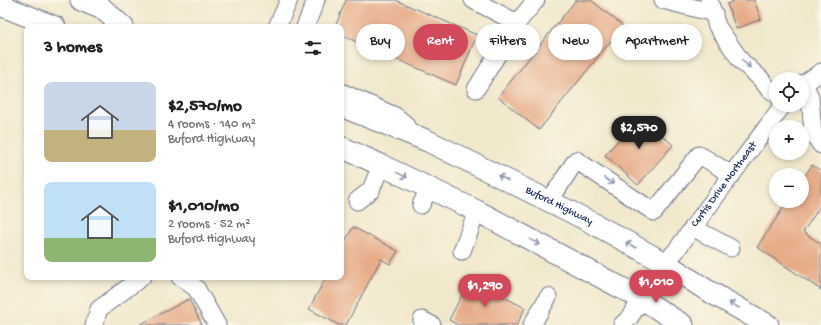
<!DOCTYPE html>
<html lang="en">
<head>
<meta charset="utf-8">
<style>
	:root { --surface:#fff; --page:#f6f6f6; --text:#202124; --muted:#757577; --accent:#d1495b }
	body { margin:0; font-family:"Gochi Hand",sans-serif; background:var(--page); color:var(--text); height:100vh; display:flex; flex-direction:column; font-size:15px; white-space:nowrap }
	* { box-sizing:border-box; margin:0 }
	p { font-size:13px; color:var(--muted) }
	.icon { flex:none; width:22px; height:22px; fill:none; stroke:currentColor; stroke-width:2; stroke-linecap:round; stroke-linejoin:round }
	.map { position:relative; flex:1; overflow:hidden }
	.sheet { position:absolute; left:24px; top:24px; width:320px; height:256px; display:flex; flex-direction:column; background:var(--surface); border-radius:8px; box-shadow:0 2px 6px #0003 }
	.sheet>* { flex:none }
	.hud { position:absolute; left:356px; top:24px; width:380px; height:36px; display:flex; gap:8px }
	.controls { position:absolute; left:769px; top:72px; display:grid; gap:8px }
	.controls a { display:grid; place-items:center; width:40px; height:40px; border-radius:50%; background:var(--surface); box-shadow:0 2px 6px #0003; font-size:20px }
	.price { position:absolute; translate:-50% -34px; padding:0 9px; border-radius:14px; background:var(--accent); color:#fff; font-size:13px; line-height:26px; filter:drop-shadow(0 1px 2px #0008) }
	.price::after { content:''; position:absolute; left:50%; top:24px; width:12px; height:9px; margin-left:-6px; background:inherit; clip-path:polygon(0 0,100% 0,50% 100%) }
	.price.active { background:#222; color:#fff }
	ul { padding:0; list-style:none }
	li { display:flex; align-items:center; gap:12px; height:100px; padding:0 20px }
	li span { display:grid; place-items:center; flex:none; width:112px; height:80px; border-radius:8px; color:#555 }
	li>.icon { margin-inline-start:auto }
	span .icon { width:48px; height:48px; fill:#fffc; stroke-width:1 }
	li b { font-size:17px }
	h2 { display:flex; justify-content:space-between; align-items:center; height:48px; padding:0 20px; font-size:17px }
	.tag { padding:0 14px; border-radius:18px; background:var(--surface); box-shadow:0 2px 6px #0003; font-size:14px; line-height:36px }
	.tag.active { background:var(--accent); color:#fff }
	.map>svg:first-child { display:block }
	.building { fill:#e6ac88 }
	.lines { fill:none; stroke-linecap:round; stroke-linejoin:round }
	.minor-casing { stroke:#667084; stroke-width:19 }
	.major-casing { stroke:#667084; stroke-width:23 }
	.minor { stroke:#fff; stroke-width:17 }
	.major { stroke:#fff; stroke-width:21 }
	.oneway { stroke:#8d97ae }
	.labels { text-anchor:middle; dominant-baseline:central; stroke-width:4; stroke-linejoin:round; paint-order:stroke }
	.street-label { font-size:11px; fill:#1b2f5e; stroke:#fcf5e5 }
</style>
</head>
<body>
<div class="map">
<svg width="821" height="325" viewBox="0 0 821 325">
	<rect width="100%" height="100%" fill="#fcf5e5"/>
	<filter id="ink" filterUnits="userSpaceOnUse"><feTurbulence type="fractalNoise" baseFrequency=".025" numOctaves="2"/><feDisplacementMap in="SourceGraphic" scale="8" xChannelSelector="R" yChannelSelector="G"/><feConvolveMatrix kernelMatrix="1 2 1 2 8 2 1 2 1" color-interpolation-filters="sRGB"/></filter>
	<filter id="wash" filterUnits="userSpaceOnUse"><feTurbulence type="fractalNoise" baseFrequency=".012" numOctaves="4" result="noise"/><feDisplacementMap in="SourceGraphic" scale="16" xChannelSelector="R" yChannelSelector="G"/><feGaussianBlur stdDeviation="0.9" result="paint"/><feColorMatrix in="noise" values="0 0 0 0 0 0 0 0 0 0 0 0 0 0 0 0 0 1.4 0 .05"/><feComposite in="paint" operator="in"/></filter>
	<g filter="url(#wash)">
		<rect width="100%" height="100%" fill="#f1e8cc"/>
		<g id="blocks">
			<g class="building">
				<polygon points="346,0 395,0 477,35 456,85 341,35 341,27 335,27"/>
				<polygon points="576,0 591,0 623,26 539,130 498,97"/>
				<polygon points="736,0 754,0 761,19 736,29 727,4"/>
				<polygon points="640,116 673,145 638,185 605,155"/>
				<polygon points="812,165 821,171 821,205 803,232 821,244 821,290 757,247 788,201 802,201 802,180"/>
				<polygon points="353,227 398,251 390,264 381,259 346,325 339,325 309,309 326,277 341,277 341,249"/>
				<polygon points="470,279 525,308 517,325 458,325 449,320"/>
				<polygon points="189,299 202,325 139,325"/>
			</g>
		</g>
	</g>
	<g filter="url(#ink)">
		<use href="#blocks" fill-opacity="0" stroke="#667084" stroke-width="1"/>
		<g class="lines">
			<defs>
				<g id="minor">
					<polyline points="473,0 517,23 536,0"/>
					<polyline points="663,0 714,13"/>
					<polyline points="709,0 717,26 741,61 760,78 768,88 776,94"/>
					<polyline points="277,27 289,0"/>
					<polyline points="305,27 316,0"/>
					<polyline points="804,83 810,97 813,133 821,145"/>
					<polyline points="802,85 821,72"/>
					<polyline points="476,89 517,23"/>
					<polyline points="341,92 395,116 405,124 409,133"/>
					<polyline points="703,157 732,175"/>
					<polyline points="357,201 371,190 381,165"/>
					<polyline points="549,202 576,160 654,212 699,155"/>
					<polyline points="421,205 429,188"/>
					<polyline points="694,226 703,233 731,248"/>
					<polyline points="462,251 477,211"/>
					<polyline points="180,277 196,288 217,325"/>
					<polyline points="422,320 432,325"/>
					<polyline points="94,325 99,309 142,277"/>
					<polyline points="532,325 548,297"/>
					<path id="s1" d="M622,325L630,317L665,263L675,252L783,105"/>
				</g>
				<g id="major">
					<polyline points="81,0 103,9 123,27"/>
					<polyline points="0,5 55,27"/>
					<path id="s2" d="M341,106L428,141L587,220L665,263L705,289L768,325"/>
					<polyline points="341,147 381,165 477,211 642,299 683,325"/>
				</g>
			</defs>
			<use href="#minor" class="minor-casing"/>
			<use href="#major" class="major-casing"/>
			<use href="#minor" class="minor"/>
			<use href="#major" class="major"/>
		</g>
		<defs><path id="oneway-shaft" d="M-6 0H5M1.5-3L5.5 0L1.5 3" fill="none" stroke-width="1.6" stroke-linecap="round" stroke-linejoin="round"/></defs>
		<g class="oneway">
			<use href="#oneway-shaft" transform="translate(746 64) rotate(44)"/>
			<use href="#oneway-shaft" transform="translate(402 175) rotate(26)"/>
			<use href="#oneway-shaft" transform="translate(503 178) rotate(-153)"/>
			<use href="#oneway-shaft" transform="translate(609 181) rotate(34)"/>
			<use href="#oneway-shaft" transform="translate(535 242) rotate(28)"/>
			<use href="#oneway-shaft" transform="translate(631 245) rotate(-151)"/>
			<use href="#oneway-shaft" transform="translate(734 305) rotate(-150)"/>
		</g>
	</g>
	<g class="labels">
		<g class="street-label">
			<text stroke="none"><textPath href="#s1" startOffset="174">Curtis Drive Northeast</textPath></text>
			<text stroke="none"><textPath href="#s2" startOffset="240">Buford Highway</textPath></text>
		</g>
	</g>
</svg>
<div class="controls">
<a><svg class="icon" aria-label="locate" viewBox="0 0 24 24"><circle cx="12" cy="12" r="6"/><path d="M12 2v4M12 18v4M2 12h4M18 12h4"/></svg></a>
<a>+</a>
<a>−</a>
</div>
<b class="price active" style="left:639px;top:150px">$2,570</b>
<b class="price" style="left:656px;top:304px">$1,010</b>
<b class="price" style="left:485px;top:308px">$1,290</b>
<div class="hud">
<a class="tag">Buy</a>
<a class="tag active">Rent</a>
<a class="tag">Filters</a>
<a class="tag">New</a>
<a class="tag">Apartment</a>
</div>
<section class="sheet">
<h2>3 homes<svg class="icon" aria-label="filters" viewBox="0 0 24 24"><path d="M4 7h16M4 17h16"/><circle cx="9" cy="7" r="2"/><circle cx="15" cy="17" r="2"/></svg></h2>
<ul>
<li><span style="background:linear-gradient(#c9d6e8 60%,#c2b280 0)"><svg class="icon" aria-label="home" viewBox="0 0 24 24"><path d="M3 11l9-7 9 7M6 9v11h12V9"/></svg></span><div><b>$2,570/mo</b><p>4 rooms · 140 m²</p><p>Buford Highway</p></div></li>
<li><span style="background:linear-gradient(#bfe0f5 70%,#8fb573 0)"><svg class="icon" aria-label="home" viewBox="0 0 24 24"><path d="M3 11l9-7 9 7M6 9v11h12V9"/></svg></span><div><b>$1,010/mo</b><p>2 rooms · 52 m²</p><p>Buford Highway</p></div></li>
</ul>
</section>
</div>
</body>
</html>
